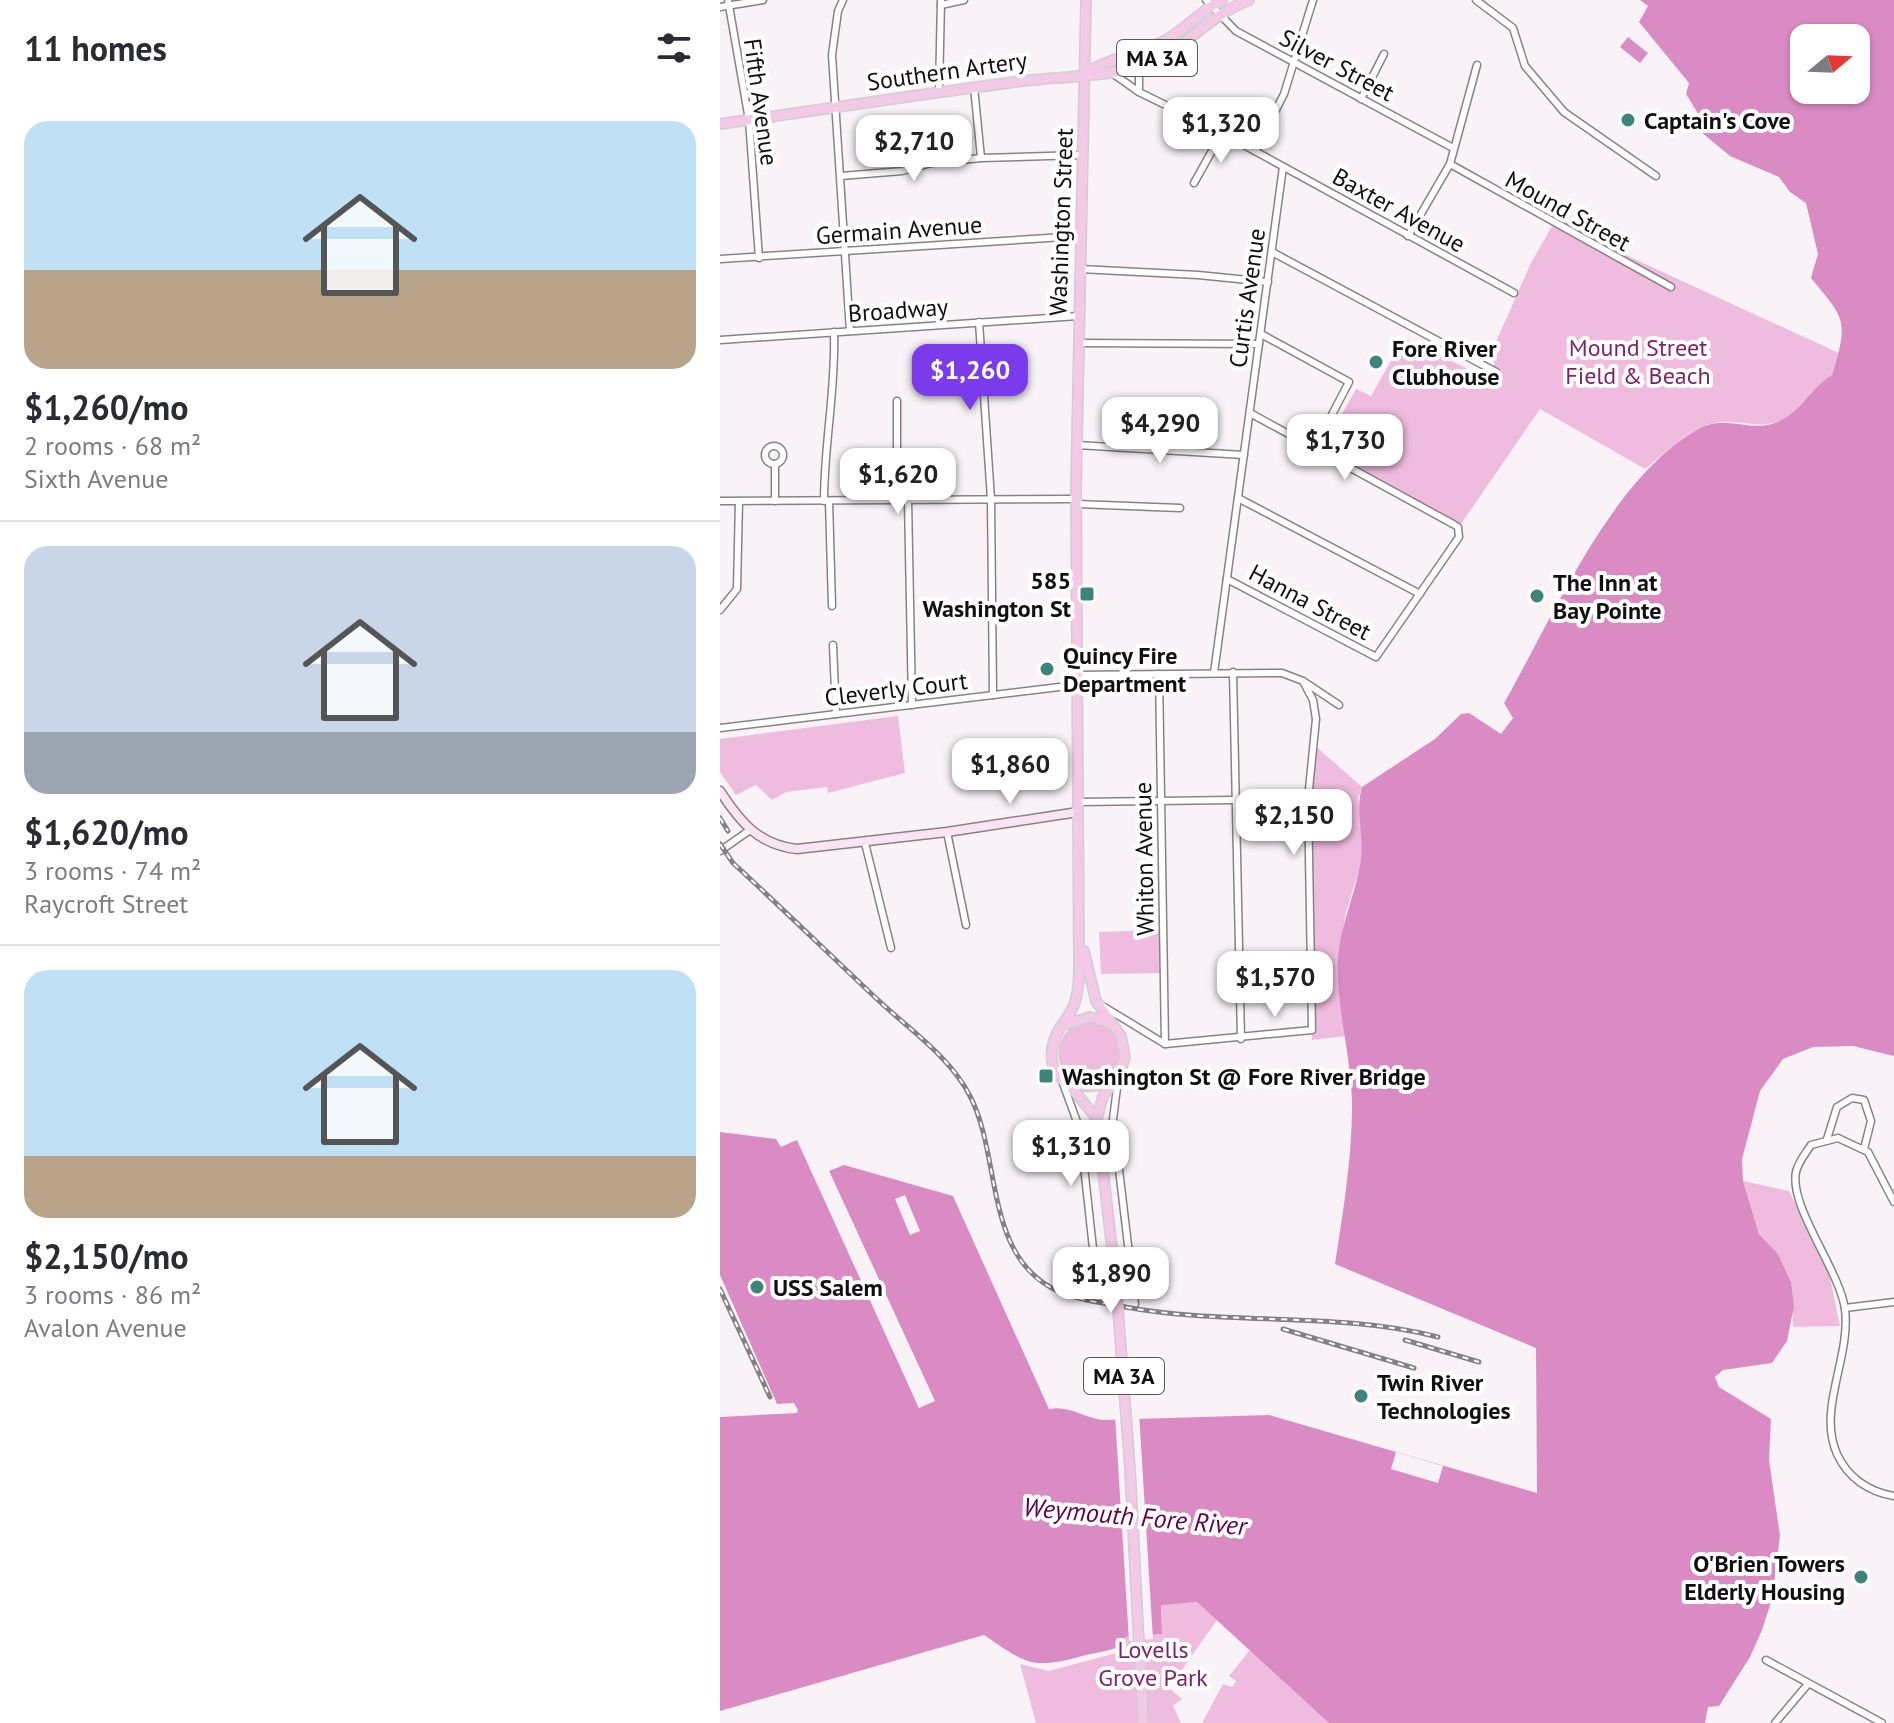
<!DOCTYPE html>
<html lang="en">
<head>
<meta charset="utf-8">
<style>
	:root { --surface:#fff; --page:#f2f2f3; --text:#2b2b33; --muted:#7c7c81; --line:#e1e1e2; --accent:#7c3aed }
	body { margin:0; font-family:"PT Sans",sans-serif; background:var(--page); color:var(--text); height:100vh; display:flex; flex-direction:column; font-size:30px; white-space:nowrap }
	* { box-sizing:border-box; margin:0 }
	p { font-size:26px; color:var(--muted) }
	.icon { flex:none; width:44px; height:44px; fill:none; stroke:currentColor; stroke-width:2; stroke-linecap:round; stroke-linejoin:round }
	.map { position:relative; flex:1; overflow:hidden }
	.side { display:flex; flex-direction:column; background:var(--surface); width:720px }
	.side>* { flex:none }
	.needle { width:52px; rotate:71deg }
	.tools { position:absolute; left:1070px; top:24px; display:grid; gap:16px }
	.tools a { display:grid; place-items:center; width:80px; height:80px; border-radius:16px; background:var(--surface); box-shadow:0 2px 6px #0004; font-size:40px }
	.price { position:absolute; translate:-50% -68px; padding:0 18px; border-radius:16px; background:#fff; color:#222; font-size:26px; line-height:52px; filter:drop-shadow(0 2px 4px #0008) }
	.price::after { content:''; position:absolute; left:50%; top:48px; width:24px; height:18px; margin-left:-12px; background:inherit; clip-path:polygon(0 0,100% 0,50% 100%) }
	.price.selected { background:var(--accent); color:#fff }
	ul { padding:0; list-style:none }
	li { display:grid; align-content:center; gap:16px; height:424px; padding:0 24px }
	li+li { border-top:2px solid var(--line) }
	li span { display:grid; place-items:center; height:248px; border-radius:24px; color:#555 }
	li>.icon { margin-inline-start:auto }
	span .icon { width:144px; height:144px; fill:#fffc; stroke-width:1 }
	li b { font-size:34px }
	h2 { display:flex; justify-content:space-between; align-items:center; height:96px; padding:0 24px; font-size:34px }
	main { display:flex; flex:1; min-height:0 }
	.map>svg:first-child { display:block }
	.green { fill:#efbcdf }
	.water { fill:#da8bc4; fill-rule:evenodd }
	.pier { fill:#f9f3f7 }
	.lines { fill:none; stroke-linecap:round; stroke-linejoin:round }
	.street-casing { stroke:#888286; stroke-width:9 }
	.secondary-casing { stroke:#888286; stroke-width:11 }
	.primary-casing { stroke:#cfcfcf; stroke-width:12 }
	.street { stroke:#fff; stroke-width:6 }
	.secondary { stroke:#fae3f3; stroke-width:8 }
	.primary { stroke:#f4c8e7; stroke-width:9 }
	.rail-casing { stroke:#848083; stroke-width:5 }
	.rail { stroke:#fff; stroke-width:2; stroke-dasharray:6; stroke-linecap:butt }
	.primary-bridge-casing { stroke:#cfcfcf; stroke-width:12; stroke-linecap:butt }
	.primary-bridge { stroke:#f4c8e7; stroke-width:9 }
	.poi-dot { fill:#3d847d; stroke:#fff; stroke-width:3 }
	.labels { text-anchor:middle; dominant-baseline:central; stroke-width:8; stroke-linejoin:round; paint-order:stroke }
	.shield { fill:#fff; stroke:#585758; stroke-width:2 }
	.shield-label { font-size:22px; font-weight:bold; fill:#110f11 }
	.street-label { font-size:24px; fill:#110f11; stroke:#fff }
	.poi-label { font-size:24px; font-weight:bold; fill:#110f11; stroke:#fff; text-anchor:start }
	.park-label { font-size:24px; fill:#7e226b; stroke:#fff }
	.water-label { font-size:26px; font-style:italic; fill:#620051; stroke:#fff }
</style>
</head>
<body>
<main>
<section class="side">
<h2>11 homes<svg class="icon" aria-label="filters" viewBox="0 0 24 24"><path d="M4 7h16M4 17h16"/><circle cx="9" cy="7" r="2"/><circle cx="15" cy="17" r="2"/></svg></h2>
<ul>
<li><span style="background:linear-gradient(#bfe0f5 60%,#b9a48a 0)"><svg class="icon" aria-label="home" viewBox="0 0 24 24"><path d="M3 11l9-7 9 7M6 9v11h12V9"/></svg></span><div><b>$1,260/mo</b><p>2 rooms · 68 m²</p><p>Sixth Avenue</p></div></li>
<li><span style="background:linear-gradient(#c9d6e8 75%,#9aa5b1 0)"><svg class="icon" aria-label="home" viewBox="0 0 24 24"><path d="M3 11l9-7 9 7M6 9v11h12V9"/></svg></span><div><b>$1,620/mo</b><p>3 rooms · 74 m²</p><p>Raycroft Street</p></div></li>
<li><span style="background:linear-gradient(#bfe0f5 75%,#b9a48a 0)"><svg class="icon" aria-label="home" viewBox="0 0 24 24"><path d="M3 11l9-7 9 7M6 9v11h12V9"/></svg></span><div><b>$2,150/mo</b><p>3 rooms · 86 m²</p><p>Avalon Avenue</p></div></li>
</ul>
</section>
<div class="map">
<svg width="1174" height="1723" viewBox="0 0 1174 1723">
	<rect width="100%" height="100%" fill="#f9f3f7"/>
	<g class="green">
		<path d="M837,217L912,258L1119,353L1112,375C1092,387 1083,413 1061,421C1040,429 1021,420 999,422C972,425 946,453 925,469L820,409L741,524L602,449L636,389L651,396L684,338L773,381L775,344L811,263Z"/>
		<polygon points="178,716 185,773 108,793 107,787 66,792 52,800 36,785 16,795 0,772 0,739"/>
		<polygon points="592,743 642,787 638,798 644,837 640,867 626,912 618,962 626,1036 592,1040 588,799"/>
		<polygon points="439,930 440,973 381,974 379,932"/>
		<circle cx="369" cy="1053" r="31"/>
		<polygon points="1023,1181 1069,1191 1109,1273 1120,1326 1073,1327 1071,1282 1058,1254 1039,1234"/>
		<polygon points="477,1602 497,1620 449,1688 462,1699 453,1706 461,1723 316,1723 300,1664 329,1671 400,1652 404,1650 404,1637 442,1634 441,1604"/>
		<polygon points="530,1650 609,1723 482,1723 503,1684 512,1687 516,1681 509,1676"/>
	</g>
	<g class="water">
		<path d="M920,0H1174V1056L1133,1046L1093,1047L1063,1059L1040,1091L1022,1159L1023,1181L1039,1234L1058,1254L1071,1282L1074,1306L1067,1341L1052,1363L1003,1370L995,1377L999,1387L1051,1419L1049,1460L1060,1536L1052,1599L1042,1630L1030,1657L999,1706L988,1707L985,1723H609L477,1602L441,1605L442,1634L405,1637L404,1644C390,1652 377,1652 362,1656C311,1670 307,1664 264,1635L0,1711V1417L77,1413L78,1410L74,1403L57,1404L0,1275V1132L56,1139L61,1147L77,1140L199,1408L214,1400L109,1171L124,1165L233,1196L329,1409C349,1405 362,1417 382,1420L549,1415L817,1493L816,1348L615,1264C623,1212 632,1159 632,1106C632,1058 616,1009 618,960C620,925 636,894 641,859C644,835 635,809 642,787L715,739L741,714L749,713L781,734L793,718L784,703C834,616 891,477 980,428C1004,415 1028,431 1052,424C1080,416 1089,389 1112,375C1129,320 1125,319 1091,278L1098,254L1086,203L1070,192L1059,177L1010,156L981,132L982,120L966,94L969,83L919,22L928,6ZM1084,38H1136V90H1084Z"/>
		<polygon points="908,37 928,53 920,63 900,47"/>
	</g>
	<g class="pier">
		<polygon points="109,1171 215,1401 199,1408 95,1177 98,1176 201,1403 209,1399 106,1172"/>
		<polygon points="185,1195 200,1231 190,1235 175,1199"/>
		<polygon points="419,1413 433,1639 409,1641 395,1415"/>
		<polygon points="676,1452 723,1466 718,1483 671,1469"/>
	</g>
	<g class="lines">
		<defs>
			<g id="street">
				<polyline points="8,0 29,120 39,258"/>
				<polyline points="123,0 118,11 112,55 130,331"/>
				<polyline points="486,0 516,31 733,148"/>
				<polyline points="756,0 793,28 805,66 844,112 936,176"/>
				<polyline points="221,5 244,0"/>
				<polyline points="0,7 43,0"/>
				<polyline points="392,73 419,92 502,133 794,293"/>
				<polyline points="254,87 261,158"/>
				<polyline points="219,91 221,0"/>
				<polyline points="419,92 419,74 426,66"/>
				<polyline points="641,99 664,54"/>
				<polyline points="535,151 564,94 593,0"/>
				<polyline points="730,164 951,287"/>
				<polyline points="121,176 182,171 211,163 261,158 361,155"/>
				<polyline points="474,183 502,133"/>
				<polyline points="688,236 730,164 757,65"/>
				<polyline points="552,252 776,372"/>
				<polyline points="0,259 360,236"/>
				<polyline points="360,269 478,275 548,282"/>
				<polyline points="259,322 271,499 273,695"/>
				<polyline points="541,334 629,382 594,449"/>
				<polyline points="0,340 358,316"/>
				<polyline points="358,343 539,344"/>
				<polyline points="357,445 524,455"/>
				<circle cx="54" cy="455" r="9"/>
				<polyline points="518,498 700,594"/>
				<polyline points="188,500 192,705"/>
				<polyline points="0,501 356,499"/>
				<polyline points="55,501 55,464"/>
				<path d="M104,501C104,444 116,389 114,332"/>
				<polyline points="109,501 112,606"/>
				<polyline points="177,501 177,401"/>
				<polyline points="357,504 460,508"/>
				<polyline points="507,579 656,657 739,537 738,527 733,524 530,413"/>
				<polyline points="0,610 17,589 19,501"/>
				<polyline points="113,645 116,714"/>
				<polyline points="513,672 521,1039"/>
				<polyline points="494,673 563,167"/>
				<polyline points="439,674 445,1044"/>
				<polyline points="356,675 562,673 583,681 619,705"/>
				<polyline points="0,728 356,685"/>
				<polyline points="358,802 588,799"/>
				<polyline points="227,832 246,925"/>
				<polyline points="145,843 171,948"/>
				<polyline points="0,851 30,830"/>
				<polyline points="381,1005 445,1044 592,1030 588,799 596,719 593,700 583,681"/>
				<polyline points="341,1078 360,1130 378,1294 415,1304 393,1119 398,1080"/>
				<polyline points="1107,1139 1117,1107 1132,1098 1144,1100 1151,1121 1144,1149"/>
				<path d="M1174,1202L1148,1152L1118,1138L1091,1145C1086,1153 1078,1162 1076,1172C1069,1207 1119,1269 1125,1309C1131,1358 1097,1409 1117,1454C1128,1478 1149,1492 1174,1496"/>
				<polyline points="1125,1308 1174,1302"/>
				<polyline points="1046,1660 1162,1723"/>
				<polyline points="1055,1723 1088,1684"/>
			</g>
			<path id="secondary" d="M0,791C20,822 39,845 77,849L227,832L358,812"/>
			<g id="primary">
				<path d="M366,0L356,488L359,964C359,977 359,990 355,1002C351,1015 341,1024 336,1035C318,1081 358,1095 394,1081"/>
				<path d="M365,73C389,58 420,54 446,40C466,29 481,10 502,0"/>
				<path d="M0,124C98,110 196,95 295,82C337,76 388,78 426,64C464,50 491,14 529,0"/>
				<polyline points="364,951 376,1001 401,1036 405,1057 400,1073 383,1096 377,1119 396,1283"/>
				<polyline points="343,1025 370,1017 390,1023"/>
				<polyline points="352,1088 377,1119"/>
				<polyline points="410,1469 423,1723"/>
			</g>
		</defs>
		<use href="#street" class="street-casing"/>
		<use href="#secondary" class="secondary-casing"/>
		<use href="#primary" class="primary-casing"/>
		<use href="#street" class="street"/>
		<use href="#secondary" class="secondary"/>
		<use href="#primary" class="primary"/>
		<defs>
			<g id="rail">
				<polyline points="0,818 8,831"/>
				<path d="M0,844L13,863C62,908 110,955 158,1000C190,1030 230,1057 250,1096C282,1157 263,1259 340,1292C361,1301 384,1303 405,1307C509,1326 616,1311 718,1337"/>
				<polyline points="0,1289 50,1397"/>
				<polyline points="563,1329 694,1368"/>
				<polyline points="685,1340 759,1362"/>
			</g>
		</defs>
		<use href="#rail" class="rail-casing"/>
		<use href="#rail" class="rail"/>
		<defs>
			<polyline id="primary-bridge" points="396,1283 410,1469"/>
		</defs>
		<use href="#primary-bridge" class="primary-bridge-casing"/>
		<use href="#primary-bridge" class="primary-bridge"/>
	</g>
	<g class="poi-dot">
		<circle cx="908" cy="120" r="8"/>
		<circle cx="656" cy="362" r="8"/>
		<rect x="359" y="586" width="16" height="16" rx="4"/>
		<circle cx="817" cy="596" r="8"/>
		<circle cx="327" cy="669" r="8"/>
		<rect x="318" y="1068" width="16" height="16" rx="4"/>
		<circle cx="37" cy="1287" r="8"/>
		<circle cx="641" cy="1396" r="8"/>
		<circle cx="1141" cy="1577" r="8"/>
	</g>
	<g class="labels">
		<g class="shield">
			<rect x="397" y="40" width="80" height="36" rx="6"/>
			<rect x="364" y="1358" width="80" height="36" rx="6"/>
		</g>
		<g class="shield-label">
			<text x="437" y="58">MA 3A</text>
			<text x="404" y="1376">MA 3A</text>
		</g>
		<g class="street-label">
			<text transform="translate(617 65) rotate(28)">Silver Street</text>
			<text transform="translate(227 71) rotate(-8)">Southern Artery</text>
			<text transform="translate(41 102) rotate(82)">Fifth Avenue</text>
			<text transform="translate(679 210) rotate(29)">Baxter Avenue</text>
			<text transform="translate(848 211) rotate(29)">Mound Street</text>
			<text transform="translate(341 222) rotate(-88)">Washington Street</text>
			<text transform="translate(179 230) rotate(-4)">Germain Avenue</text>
			<text transform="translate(527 298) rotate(-82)">Curtis Avenue</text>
			<text transform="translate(178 310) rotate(-4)">Broadway</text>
			<text transform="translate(590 602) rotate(28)">Hanna Street</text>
			<text transform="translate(176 689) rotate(-7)">Cleverly Court</text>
			<text transform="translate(424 859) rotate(-91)">Whiton Avenue</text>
		</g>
		<g class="poi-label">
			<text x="924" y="120">Captain's Cove</text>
			<text x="672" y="348">Fore River<tspan x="672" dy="28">Clubhouse</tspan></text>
			<text x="351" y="580" text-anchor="end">585<tspan x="351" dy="28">Washington St</tspan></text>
			<text x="833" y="582">The Inn at<tspan x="833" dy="28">Bay Pointe</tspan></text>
			<text x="343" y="655">Quincy Fire<tspan x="343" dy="28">Department</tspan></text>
			<text x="342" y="1076">Washington St @ Fore River Bridge</text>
			<text x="53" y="1287">USS Salem</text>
			<text x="657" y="1382">Twin River<tspan x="657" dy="28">Technologies</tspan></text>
			<text x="1125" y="1563" text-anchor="end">O'Brien Towers<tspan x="1125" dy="28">Elderly Housing</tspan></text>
		</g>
		<g class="park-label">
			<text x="918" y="347">Mound Street<tspan x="918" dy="28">Field &amp; Beach</tspan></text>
			<text x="433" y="1649">Lovells<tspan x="433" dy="28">Grove Park</tspan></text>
		</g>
		<g class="water-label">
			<text transform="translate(415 1516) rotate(5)">Weymouth Fore River</text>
		</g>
	</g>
</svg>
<div class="tools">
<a><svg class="needle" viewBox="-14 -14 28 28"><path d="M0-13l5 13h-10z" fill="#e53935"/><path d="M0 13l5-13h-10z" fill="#7c7c81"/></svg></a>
</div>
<b class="price" style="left:501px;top:165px">$1,320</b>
<b class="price" style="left:194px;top:183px">$2,710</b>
<b class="price selected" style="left:250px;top:412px">$1,260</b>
<b class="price" style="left:440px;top:465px">$4,290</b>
<b class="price" style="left:625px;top:482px">$1,730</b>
<b class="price" style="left:178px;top:516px">$1,620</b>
<b class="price" style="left:290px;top:806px">$1,860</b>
<b class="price" style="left:574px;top:857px">$2,150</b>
<b class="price" style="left:555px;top:1019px">$1,570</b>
<b class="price" style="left:351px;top:1188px">$1,310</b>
<b class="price" style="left:391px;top:1315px">$1,890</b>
</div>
</main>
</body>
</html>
